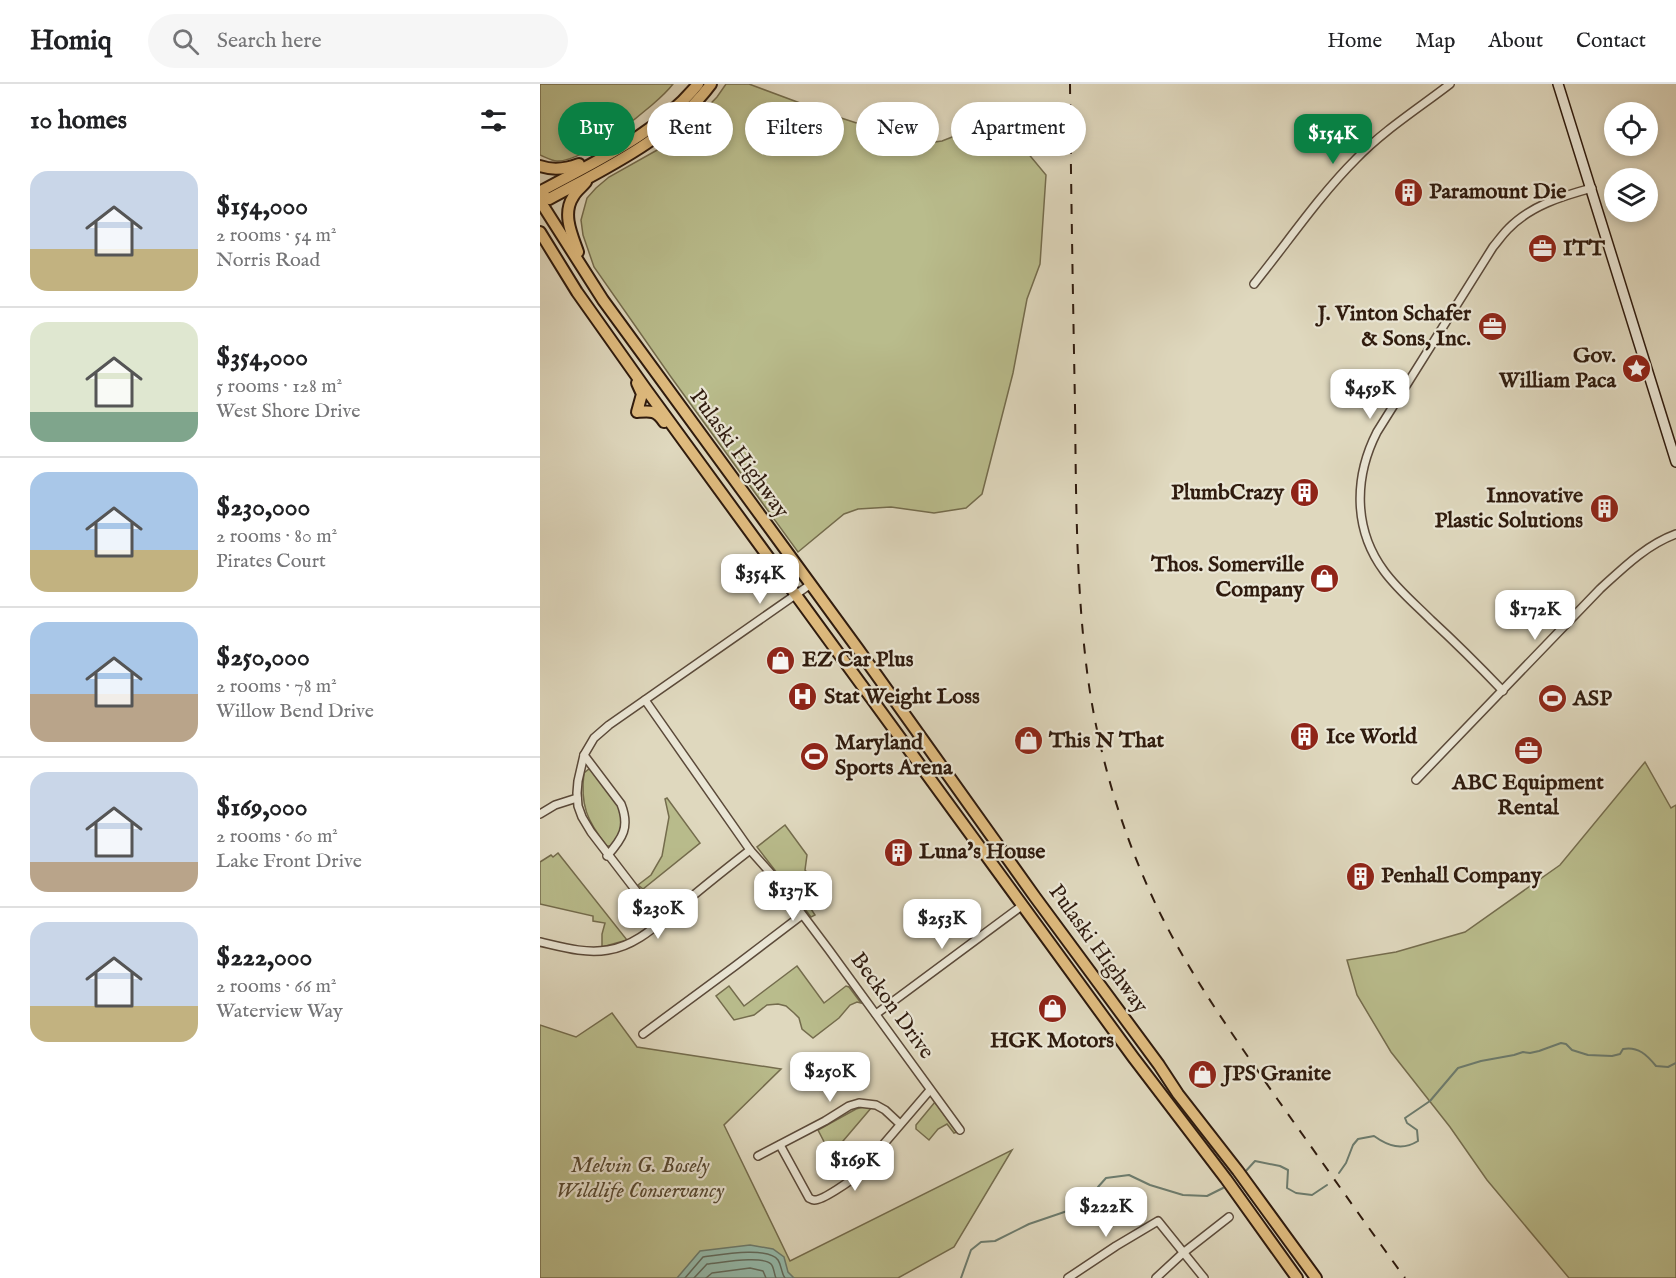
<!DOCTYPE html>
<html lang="en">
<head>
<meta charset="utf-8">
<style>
	:root { --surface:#fff; --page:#f6f6f6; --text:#202124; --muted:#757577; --line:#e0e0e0; --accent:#0b8043 }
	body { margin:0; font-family:"IM FELL English",serif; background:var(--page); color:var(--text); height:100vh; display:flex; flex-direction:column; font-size:22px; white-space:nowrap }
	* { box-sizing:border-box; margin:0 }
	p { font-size:20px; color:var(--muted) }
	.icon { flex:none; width:33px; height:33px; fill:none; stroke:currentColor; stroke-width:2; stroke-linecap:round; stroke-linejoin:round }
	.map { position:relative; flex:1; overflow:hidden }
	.side { display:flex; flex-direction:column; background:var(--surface); width:540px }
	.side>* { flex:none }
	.guide { position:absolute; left:18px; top:18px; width:570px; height:54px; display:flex; gap:12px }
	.fabs { position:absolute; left:1064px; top:18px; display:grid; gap:12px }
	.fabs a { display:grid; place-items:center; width:54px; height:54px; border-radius:50%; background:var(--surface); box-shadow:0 3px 9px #0003; font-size:30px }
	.price { position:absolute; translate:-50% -51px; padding:0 14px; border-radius:12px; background:#fff; color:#222; font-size:20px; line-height:39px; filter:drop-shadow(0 2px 3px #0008) }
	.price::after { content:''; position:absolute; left:50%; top:36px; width:18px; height:14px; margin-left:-9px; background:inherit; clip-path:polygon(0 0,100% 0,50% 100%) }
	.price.selected { background:var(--accent); color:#fff }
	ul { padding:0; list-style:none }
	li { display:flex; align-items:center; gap:18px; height:150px; padding:0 30px }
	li+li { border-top:2px solid var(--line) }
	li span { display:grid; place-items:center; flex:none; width:168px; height:120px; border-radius:18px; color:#555 }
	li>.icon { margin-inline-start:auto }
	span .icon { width:72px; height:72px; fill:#fffc; stroke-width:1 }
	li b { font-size:26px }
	h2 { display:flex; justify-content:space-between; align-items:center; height:72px; padding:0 30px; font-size:26px }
	.pill { padding:0 21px; border-radius:27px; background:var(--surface); box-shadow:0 3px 9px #0003; font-size:21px; line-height:54px }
	.pill.selected { background:var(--accent); color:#fff }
	header { display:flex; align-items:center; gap:36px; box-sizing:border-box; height:84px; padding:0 30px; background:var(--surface); border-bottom:2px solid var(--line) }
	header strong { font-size:28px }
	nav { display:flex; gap:33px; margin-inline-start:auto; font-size:21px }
	.search { width:420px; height:54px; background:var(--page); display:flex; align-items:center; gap:15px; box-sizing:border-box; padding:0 21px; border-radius:33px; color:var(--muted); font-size:22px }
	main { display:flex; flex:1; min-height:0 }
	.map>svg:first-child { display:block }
	.green { fill:#b9bc8c; stroke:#746c4d; stroke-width:1.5 }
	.water { fill:#95bbac; stroke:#6c7b6d; stroke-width:1.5 }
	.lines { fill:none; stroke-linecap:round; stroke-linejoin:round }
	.shore { stroke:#626b5d; stroke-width:1.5 }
	.stream { stroke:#6c7b6d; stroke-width:2 }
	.minor-casing { stroke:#5b4a3a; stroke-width:10 }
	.secondary-casing { stroke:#2f1b0e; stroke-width:12 }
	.trunk-casing { stroke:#2f1b0e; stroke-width:14 }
	.minor { stroke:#eae6d5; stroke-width:7 }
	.secondary { stroke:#eae6d5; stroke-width:9 }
	.trunk { stroke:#e0bc7f; stroke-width:10 }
	.rail { stroke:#2f1b0e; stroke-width:2; stroke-dasharray:10 10; stroke-linecap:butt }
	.labels { text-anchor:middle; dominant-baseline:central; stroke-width:4.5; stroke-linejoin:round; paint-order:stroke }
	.poi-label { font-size:22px; font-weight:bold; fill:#2f1b0e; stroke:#eae6d5; text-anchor:start }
	.street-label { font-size:22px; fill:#2f1b0e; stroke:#eae6d5 }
	.park-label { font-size:22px; font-style:italic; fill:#584b34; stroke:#eae6d5 }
</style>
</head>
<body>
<header>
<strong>Homiq</strong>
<div class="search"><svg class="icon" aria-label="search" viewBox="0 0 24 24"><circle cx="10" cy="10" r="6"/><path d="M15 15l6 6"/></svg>Search here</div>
<nav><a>Home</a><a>Map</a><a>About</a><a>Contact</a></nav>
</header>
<main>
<section class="side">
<h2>10 homes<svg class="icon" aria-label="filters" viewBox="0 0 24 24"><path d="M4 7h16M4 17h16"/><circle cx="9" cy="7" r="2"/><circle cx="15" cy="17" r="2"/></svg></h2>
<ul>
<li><span style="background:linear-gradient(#c9d6e8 65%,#c2b280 0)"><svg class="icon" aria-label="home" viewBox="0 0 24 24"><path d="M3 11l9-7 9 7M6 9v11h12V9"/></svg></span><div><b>$154,000</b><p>2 rooms · 54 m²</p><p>Norris Road</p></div></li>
<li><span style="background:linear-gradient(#dfe7d0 75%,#7fa58c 0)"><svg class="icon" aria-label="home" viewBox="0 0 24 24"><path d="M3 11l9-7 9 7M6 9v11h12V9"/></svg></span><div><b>$354,000</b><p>5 rooms · 128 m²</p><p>West Shore Drive</p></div></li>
<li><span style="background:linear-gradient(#a9c7e8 65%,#c2b280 0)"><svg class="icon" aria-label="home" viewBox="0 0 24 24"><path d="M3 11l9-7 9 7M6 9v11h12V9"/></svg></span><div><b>$230,000</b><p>2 rooms · 80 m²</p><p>Pirates Court</p></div></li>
<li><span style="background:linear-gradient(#a9c7e8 60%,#b9a48a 0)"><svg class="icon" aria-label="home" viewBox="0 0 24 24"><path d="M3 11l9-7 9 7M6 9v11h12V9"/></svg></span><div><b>$250,000</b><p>2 rooms · 78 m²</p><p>Willow Bend Drive</p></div></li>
<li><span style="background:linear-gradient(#c9d6e8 75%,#b9a48a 0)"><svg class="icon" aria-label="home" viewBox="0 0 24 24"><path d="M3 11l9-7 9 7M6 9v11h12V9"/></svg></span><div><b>$169,000</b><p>2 rooms · 60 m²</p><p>Lake Front Drive</p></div></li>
<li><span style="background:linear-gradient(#c9d6e8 70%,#c2b280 0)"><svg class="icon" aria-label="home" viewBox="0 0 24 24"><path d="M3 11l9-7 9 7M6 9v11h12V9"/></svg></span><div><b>$222,000</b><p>2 rooms · 66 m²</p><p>Waterview Way</p></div></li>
</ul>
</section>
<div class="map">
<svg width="1136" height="1194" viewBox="0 0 1136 1194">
	<rect width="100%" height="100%" fill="#dfd8be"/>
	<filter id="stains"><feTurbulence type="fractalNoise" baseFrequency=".00333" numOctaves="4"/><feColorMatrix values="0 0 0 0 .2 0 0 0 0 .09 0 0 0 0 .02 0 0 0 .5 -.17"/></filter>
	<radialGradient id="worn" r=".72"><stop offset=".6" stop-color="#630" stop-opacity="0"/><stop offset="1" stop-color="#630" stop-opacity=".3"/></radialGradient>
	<g class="green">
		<path d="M0,0H133C117,21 44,78 17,77C12,77 5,73 0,71Z"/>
		<polygon points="186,0 209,0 295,32 381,60 402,57 430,46 448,37 464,43 477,56 506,91 500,180 487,215 473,289 442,410 426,424 394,429 351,423 318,425 304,430 258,468 131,293 54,183 43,151 41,136 47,114 56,104 69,93 119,65 142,49 177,13"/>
		<polygon points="1105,678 1131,724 1136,721 1136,1194 1029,1194 947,1096 910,1043 851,968 817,911 807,876 856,868 925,848 1020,781"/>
		<path d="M49,685L53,687C65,704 91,727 80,750C79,754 75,758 73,762H67C47,737 40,721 44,689Z"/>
		<polygon points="127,714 160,759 103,805 98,801 111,791 122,772 129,733 125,715"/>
		<polygon points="245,741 267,771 265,786 287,814 271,825 275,831 271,833 217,763"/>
		<polygon points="18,769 87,856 62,863 62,850 65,839 53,837 53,832 0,820 0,778 11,771 13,773"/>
		<polygon points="257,882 284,919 306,902 309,903 321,919 317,918 310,921 299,934 273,954 262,945 259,934 254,929 246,922 238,920 227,921 214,931 194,936 176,912 189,902 204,922"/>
		<polygon points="72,929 97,963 241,985 184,1041 250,1177 472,1066 414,1163 358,1194 0,1194 0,941 36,953"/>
		<polygon points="395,1018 417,1048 414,1049 407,1040 398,1045 389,1056 376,1045 376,1041"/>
		<polygon points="323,1023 332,1023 292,1070 310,1085 309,1087 292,1073 278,1046 316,1025"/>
	</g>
	<polygon class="water" points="210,1161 233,1165 244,1173 248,1188 254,1194 137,1194 160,1167"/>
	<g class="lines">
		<g class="shore">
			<path d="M145,1194L163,1173C179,1171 228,1162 238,1176C242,1182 241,1189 245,1194"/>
			<path d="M154,1194L167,1180C180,1179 222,1171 231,1180C234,1183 234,1190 236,1194"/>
			<polyline points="166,1194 172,1189 210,1184 223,1187 226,1194"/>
		</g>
		<g class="stream">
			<polyline points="704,1089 715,1077 740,1082 748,1086 747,1104 756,1109 772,1111 787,1101"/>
			<path d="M799,1089L806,1079L813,1061L818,1055L834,1052C848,1062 862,1067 878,1057L877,1046L867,1039L865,1034L890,1017L918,984L941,977L974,971L983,968L990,969L999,967L1021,959L1026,960L1032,966L1048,971L1072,972L1080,970L1083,965C1098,962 1107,971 1116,982L1128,983L1136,979"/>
			<polyline points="421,1194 431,1166 441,1158 455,1157 489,1140 539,1123 553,1113 558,1103 566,1094 589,1091 610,1101 643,1111 667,1112 683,1104"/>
		</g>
		<defs>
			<g id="minor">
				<path d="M714,200C748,158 778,113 816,75C844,46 879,24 910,0"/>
				<path d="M963,607C940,583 916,559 891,536C875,520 857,505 844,487C813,445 814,393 837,348L953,163C958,157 963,150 968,145C990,122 1022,112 1052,104"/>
				<polyline points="105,616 210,766 235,794 289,866 420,1046"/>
				<path d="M44,671L81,720C90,743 83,754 67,772"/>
				<path d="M876,696L1060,505C1083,484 1106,461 1136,450"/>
				<polyline points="0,730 15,721 37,714"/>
				<polyline points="120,838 51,748 42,733 38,722 37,709 38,697 44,671 54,654 69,641 271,500"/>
				<path d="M0,858C22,863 45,870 68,866C97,862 120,838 142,821C164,802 187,784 210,766"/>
				<polyline points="336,930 483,821"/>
				<polyline points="103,950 195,882 262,831"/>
				<path d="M240,1061L269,1114C271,1115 272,1116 274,1116C282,1117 312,1096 318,1090L390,1006"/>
				<polyline points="218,1072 285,1037 309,1022 319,1019 336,1021 345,1026 360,1040"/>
				<polyline points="528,1194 576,1162 618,1137 664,1194"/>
				<polyline points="616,1194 643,1169 689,1133"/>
			</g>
			<polyline id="secondary" points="1018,0 1136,378"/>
			<g id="trunk">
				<path d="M0,82C14,87 26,85 39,80"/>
				<path d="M3,112L9,115C66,84 131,54 171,0"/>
				<path d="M0,114L3,112V106C58,76 118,49 158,0"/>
				<polyline points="0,117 63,216 318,565 495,813 619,981 638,1010 698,1087 776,1194"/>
				<polyline points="0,148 37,208 105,304 593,973 686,1095 757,1194"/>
				<path d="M38,168C32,151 22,130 33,113C36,107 42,103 46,98"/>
				<path d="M97,299L102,310L97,328C111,327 116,326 124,338"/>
			</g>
		</defs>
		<use href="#minor" class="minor-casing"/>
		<use href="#secondary" class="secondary-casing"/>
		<use href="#trunk" class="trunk-casing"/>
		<use href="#minor" class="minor"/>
		<use href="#secondary" class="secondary"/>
		<use href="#trunk" class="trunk"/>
		<path class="rail" d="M530,0C531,107 533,215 535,322C536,408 536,494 546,579C556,664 581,748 618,825C651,893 695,954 738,1016C780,1075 822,1135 865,1194"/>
	</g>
	<defs>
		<symbol id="building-disc" viewBox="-11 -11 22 22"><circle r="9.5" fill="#8f2418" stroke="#eae6d5"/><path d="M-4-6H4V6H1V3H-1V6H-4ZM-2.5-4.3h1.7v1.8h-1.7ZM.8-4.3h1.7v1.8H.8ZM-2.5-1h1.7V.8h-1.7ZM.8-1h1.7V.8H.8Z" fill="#fff"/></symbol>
		<symbol id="office-disc" viewBox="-11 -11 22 22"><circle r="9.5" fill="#8f2418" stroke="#eae6d5"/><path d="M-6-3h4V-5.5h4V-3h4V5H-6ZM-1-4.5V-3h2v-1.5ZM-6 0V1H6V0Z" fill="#fff"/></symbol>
		<symbol id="sight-disc" viewBox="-11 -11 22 22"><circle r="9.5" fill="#8f2418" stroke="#eae6d5"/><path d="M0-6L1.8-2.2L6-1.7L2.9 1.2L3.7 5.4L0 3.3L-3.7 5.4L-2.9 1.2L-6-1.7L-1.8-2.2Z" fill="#fff"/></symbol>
		<symbol id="shop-disc" viewBox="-11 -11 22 22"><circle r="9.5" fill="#8f2418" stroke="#eae6d5"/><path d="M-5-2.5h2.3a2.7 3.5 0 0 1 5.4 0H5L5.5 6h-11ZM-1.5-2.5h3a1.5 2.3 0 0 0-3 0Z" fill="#fff"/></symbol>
		<symbol id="hospital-disc" viewBox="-11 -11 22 22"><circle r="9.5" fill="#8f2418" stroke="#eae6d5"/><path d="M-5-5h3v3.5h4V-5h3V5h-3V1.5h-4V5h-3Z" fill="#fff"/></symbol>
		<symbol id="stadium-disc" viewBox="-11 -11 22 22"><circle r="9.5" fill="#8f2418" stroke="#eae6d5"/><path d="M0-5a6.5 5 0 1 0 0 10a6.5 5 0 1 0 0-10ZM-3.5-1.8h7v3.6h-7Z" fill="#fff"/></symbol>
	</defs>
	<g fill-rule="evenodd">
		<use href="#building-disc" x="852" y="92" width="33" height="33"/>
		<use href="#office-disc" x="986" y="148" width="33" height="33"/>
		<use href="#office-disc" x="936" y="226" width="33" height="33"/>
		<use href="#sight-disc" x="1080" y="268" width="33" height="33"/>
		<use href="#building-disc" x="748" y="392" width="33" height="33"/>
		<use href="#building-disc" x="1048" y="408" width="33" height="33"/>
		<use href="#shop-disc" x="768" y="478" width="33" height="33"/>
		<use href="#shop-disc" x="224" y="560" width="33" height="33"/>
		<use href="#hospital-disc" x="246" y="596" width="33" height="33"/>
		<use href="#stadium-disc" x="996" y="598" width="33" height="33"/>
		<use href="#building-disc" x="748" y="636" width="33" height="33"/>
		<use href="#shop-disc" x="472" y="640" width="33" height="33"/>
		<use href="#office-disc" x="972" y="650" width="33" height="33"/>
		<use href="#stadium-disc" x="258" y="656" width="33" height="33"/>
		<use href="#building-disc" x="342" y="752" width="33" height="33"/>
		<use href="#building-disc" x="804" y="776" width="33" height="33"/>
		<use href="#shop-disc" x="496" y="908" width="33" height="33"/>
		<use href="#shop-disc" x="646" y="974" width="33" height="33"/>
	</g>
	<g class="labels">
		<g class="poi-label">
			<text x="889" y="108">Paramount Die</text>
			<text x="1023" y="165">ITT</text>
			<text x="931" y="230" text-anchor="end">J. Vinton Schafer<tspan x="931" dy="25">&amp; Sons, Inc.</tspan></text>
			<text x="1076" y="272" text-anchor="end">Gov.<tspan x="1076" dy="25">William Paca</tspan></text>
			<text x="744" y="409" text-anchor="end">PlumbCrazy</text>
			<text x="1043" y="412" text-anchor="end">Innovative<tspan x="1043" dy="25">Plastic Solutions</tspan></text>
			<text x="764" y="481" text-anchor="end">Thos. Somerville<tspan x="764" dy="25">Company</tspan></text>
			<text x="262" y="576">EZ Car Plus</text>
			<text x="284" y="613">Stat Weight Loss</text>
			<text x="1033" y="615">ASP</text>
			<text x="786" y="653">Ice World</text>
			<text x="509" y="657">This N That</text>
			<text x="295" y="659">Maryland<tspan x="295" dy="25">Sports Arena</tspan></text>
			<text x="988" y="699" text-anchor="middle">ABC Equipment<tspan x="988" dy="25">Rental</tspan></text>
			<text x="379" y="768">Luna's House</text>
			<text x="841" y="792">Penhall Company</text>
			<text x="512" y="957" text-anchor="middle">HGK Motors</text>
			<text x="683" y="990">JPS Granite</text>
		</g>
		<g class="street-label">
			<text transform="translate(199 370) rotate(54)">Pulaski Highway</text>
			<text transform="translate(558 865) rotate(54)">Pulaski Highway</text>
			<text transform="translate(352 922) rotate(54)">Beckon Drive</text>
		</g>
		<g class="park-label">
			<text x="100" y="1082">Melvin G. Bosely<tspan x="100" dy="25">Wildlife Conservancy</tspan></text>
		</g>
	</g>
	<rect width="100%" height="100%" filter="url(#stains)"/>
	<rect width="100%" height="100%" fill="url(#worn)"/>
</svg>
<div class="fabs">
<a><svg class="icon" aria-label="locate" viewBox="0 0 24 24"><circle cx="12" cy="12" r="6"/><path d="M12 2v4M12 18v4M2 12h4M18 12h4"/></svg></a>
<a><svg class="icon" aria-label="layers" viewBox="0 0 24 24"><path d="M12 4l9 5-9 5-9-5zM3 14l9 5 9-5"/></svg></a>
</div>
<b class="price selected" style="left:793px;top:81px">$154K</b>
<b class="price" style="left:830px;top:336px">$459K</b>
<b class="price" style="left:220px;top:521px">$354K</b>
<b class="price" style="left:995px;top:557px">$172K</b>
<b class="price" style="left:253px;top:838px">$137K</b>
<b class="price" style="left:118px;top:856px">$230K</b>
<b class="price" style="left:402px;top:866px">$253K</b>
<b class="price" style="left:290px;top:1019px">$250K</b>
<b class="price" style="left:315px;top:1108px">$169K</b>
<b class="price" style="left:566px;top:1154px">$222K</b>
<div class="guide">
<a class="pill selected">Buy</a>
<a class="pill">Rent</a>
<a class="pill">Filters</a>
<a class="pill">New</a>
<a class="pill">Apartment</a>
</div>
</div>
</main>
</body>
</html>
